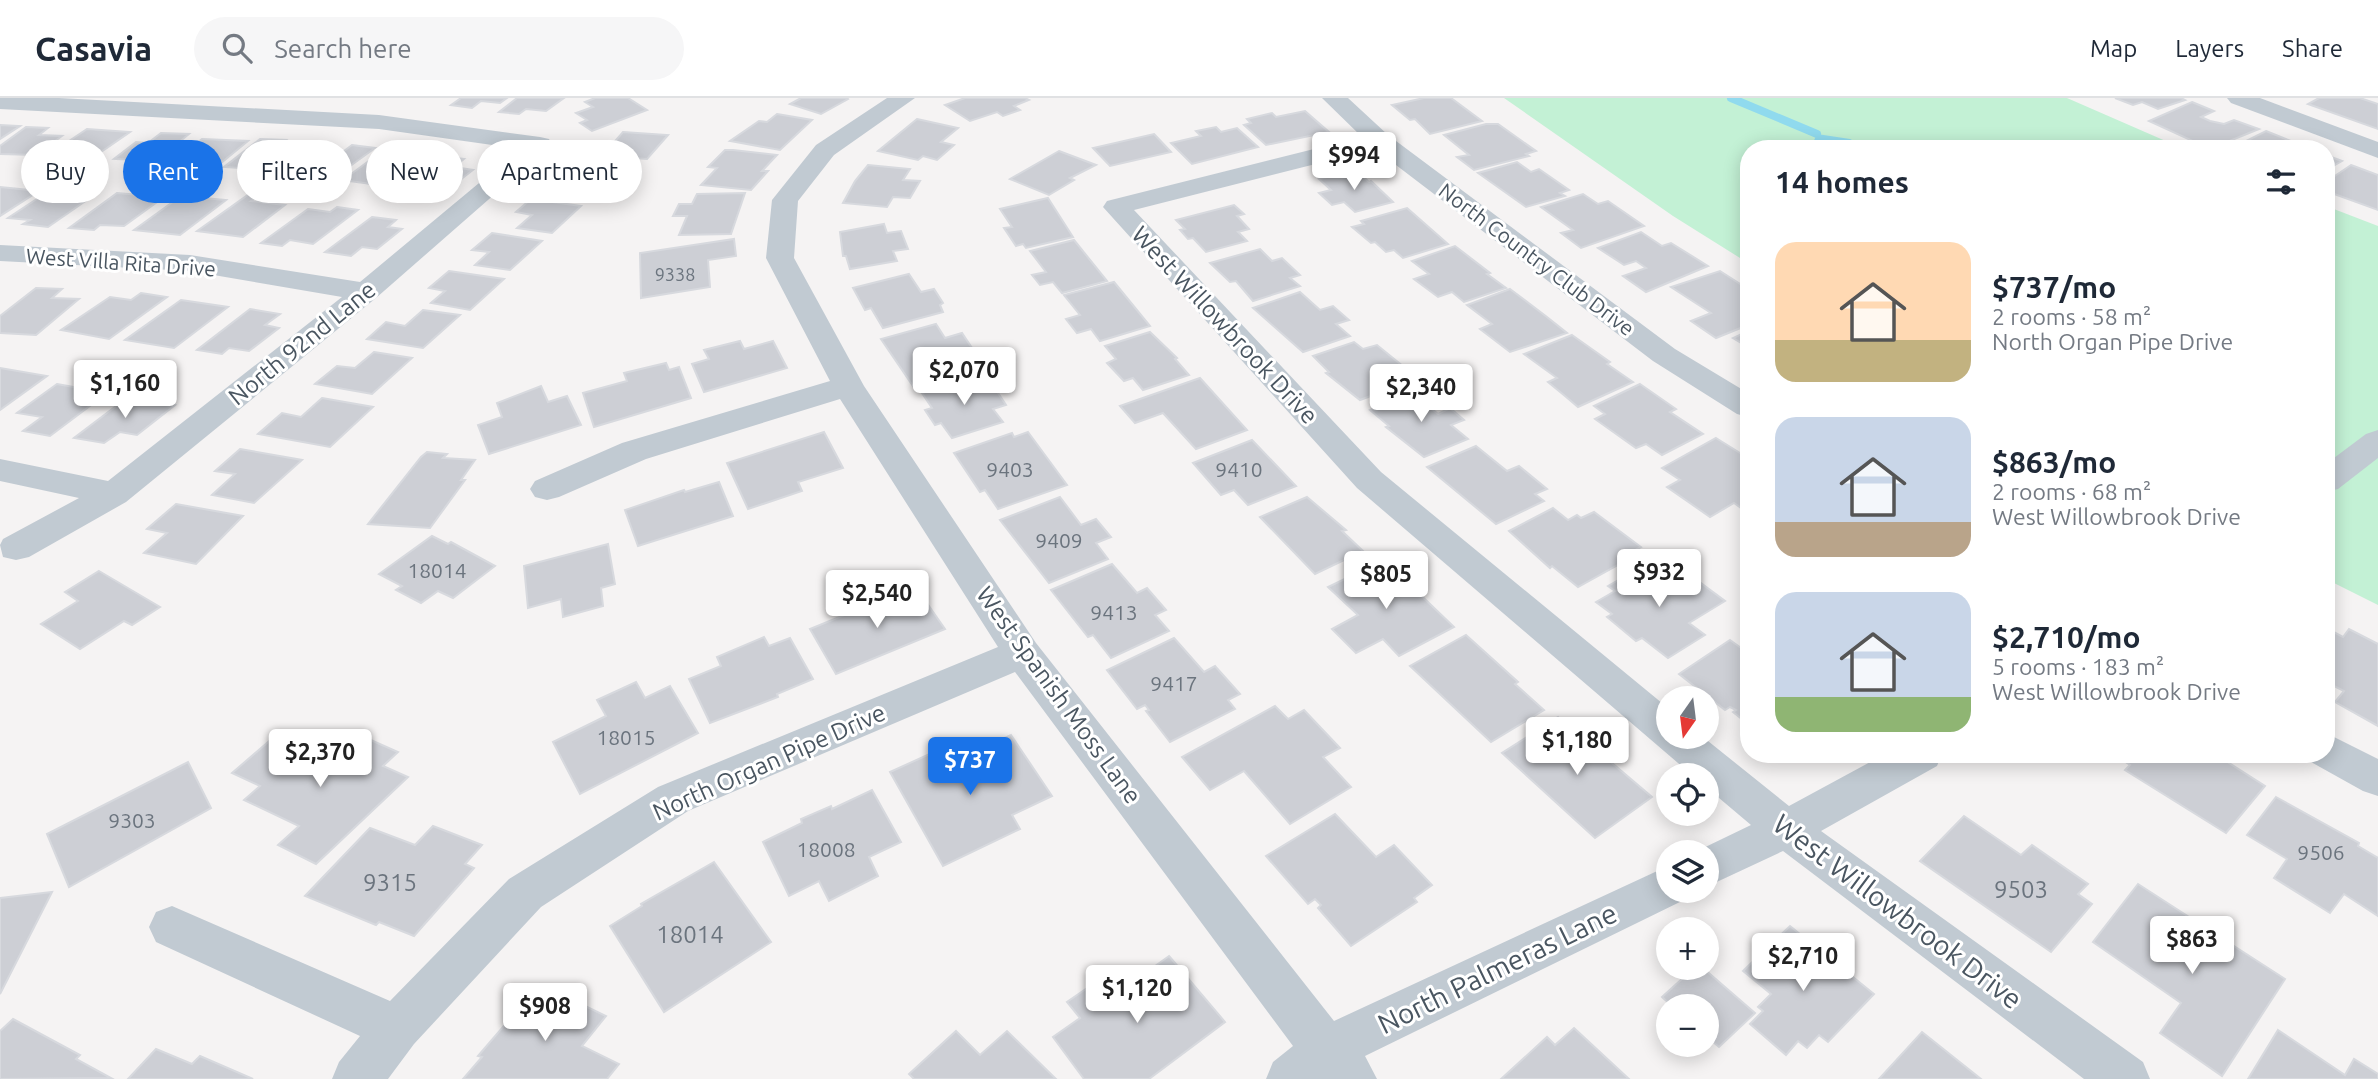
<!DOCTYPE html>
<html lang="en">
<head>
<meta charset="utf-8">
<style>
	:root { --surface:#fff; --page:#f6f6f7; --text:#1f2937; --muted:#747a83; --line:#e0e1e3; --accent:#1a73e8 }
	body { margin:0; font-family:Ubuntu,sans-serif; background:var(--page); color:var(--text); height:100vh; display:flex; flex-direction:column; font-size:26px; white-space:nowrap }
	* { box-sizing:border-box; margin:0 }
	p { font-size:23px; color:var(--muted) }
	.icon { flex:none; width:38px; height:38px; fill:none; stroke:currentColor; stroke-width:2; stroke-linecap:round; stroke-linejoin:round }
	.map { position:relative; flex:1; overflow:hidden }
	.side { position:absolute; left:1740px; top:42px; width:595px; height:623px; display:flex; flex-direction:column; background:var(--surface); border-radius:28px; box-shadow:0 4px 18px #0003 }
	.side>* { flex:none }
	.top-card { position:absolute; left:21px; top:42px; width:665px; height:63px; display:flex; gap:14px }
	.needle { width:46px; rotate:194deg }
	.fabs { position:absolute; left:1656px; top:588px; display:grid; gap:14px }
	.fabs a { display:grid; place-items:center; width:63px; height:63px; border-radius:50%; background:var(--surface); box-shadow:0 4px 18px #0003; font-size:35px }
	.price { position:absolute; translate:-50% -60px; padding:0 16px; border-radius:7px; background:#fff; color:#222; font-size:23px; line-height:46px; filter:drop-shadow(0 2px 4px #0008) }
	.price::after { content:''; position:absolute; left:50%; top:42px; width:21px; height:16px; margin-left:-10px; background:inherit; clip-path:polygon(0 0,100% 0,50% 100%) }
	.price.current { background:var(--accent); color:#fff }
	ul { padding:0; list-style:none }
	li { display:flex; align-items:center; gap:21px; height:175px; padding:0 35px }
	li span { display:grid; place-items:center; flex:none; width:196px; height:140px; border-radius:21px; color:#555 }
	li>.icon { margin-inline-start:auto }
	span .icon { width:84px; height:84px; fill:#fffc; stroke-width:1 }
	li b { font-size:30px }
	h2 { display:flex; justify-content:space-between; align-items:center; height:84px; padding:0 35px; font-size:30px }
	.tag { padding:0 24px; border-radius:32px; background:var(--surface); box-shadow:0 4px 18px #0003; font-size:24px; line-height:63px }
	.tag.current { background:var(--accent); color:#fff }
	header { display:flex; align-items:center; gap:42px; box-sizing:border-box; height:98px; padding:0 35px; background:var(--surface); border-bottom:2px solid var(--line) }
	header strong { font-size:33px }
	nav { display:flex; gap:38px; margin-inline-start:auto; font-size:24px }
	.search { width:490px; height:63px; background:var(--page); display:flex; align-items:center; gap:18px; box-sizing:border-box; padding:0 24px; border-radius:38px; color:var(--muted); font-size:26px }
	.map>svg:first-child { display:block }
	.green { fill:#c3f1d5 }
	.water { fill:#90daee }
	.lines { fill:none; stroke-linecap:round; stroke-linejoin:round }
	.stream { stroke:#90daee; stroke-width:8 }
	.building { fill:#cdcfd5; stroke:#d7d9de; stroke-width:2 }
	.minor { fill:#c1cad2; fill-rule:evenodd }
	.labels { text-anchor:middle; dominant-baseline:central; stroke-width:6; stroke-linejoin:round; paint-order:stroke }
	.far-number-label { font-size:18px; fill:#6b747e }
	.far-street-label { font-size:21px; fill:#4a5661; stroke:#fff }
	.number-label { font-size:21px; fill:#6b747e }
	.street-label { font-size:24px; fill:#4a5661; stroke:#fff }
	.near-number-label { font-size:24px; fill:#6b747e }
	.near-street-label { font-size:28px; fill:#4a5661; stroke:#fff }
</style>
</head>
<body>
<header>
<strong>Casavia</strong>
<div class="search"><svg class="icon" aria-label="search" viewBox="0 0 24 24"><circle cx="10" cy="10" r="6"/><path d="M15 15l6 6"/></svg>Search here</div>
<nav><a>Map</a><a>Layers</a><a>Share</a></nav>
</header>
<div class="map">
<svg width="2378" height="981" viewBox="0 0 2378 981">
	<rect width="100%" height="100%" fill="#f5f3f3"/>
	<g class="green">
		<polygon points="1504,0 2067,0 2184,51 1748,51 1748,165 1673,118"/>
		<polygon points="2326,108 2378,128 2378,507 2326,481"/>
	</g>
	<polygon class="water" points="1817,36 1850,41 1870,51 1810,51"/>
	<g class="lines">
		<polyline class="stream" points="1731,0 1817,36"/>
	</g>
	<g class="building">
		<polygon points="461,0 507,0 500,5 481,3 472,10 451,7"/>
		<polygon points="517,0 564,0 546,13 526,11 519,16 499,14"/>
		<polygon points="595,0 628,0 647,12 592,33 580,25 587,22 576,15 593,9 585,4"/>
		<polygon points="801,0 847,0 848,1 821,16 790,6"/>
		<polygon points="965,0 1025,0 1029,2 1014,8 1020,12 1003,18 997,14 970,23 945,7"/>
		<polygon points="1424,0 1451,0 1482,23 1430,36 1415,21 1410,22 1392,7"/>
		<polygon points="2115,0 2181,0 2185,2 2158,11 2142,4 2133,7"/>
		<polygon points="2319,0 2360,0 2378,6 2378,31 2308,6"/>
		<polygon points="2192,4 2214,13 2201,19 2210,23 2224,26 2234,22 2259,31 2210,51 2149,23"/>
		<polygon points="1305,13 1329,34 1266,47 1244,27 1251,25 1247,21 1272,15 1276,19"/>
		<polygon points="777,16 812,22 780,52 730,43 759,23 767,24"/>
		<polygon points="917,21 958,30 941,44 954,47 937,62 923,58 918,62 878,53"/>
		<polygon points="1486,26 1498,26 1536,53 1526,56 1529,58 1474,72 1457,59 1469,57 1444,37"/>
		<polygon points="0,27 20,28 0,41"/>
		<polygon points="26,29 48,30 39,37 62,38 36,57 0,56 0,48"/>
		<polygon points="1216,29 1221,34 1237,30 1258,49 1192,66 1171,45 1201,38 1196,33"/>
		<polygon points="87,31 130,34 85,65 41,62"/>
		<polygon points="2266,33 2311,51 2246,51 2238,47"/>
		<polygon points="623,34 668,37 647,61 590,57 599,47 611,48"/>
		<polygon points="161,35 189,36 156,63 114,61 136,44 148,45"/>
		<polygon points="1154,36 1171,54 1110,68 1093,50"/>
		<polygon points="202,41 248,43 215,70 168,68"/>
		<polygon points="260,41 286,42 276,51 295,52 270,72 224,69"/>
		<polygon points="352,47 375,50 335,79 291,74 323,51 344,53"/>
		<polygon points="385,51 407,54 397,62 417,64 385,88 343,82"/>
		<polygon points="725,52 733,52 777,57 762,73 768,73 751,92 701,87 717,70 708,69"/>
		<polygon points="1059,53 1096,67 1070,80 1074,82 1049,97 1010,81"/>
		<polygon points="2326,57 2342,63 2326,72"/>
		<polygon points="440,58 464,61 454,69 473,72 442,96 397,90"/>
		<polygon points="1517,64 1531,74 1539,71 1569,92 1560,95 1565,98 1526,109 1478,75"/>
		<polygon points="868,67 910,71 903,82 920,83 910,100 893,99 887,109 843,105 855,83"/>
		<polygon points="2351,67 2378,77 2378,112 2326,93 2326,84"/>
		<polygon points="586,69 620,74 593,98 544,91 558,79 572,81"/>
		<polygon points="1356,72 1369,84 1371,83 1393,104 1355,114 1344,104 1332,107 1319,95 1331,92 1319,81"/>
		<polygon points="0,89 39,93 0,118"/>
		<polygon points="52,91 97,95 48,129 23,126 30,122 8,120"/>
		<polygon points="256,91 267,92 251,103 285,107 243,139 197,133"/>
		<polygon points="117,95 164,99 124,128 100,127 94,132 69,130"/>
		<polygon points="745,95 731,136 679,137 687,118 673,118 679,106 692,106 697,96"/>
		<polygon points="1583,96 1598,106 1608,103 1644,128 1581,150 1561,135 1573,132 1541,109"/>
		<polygon points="181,98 226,102 180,137 134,132"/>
		<polygon points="1048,100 1073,139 1026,150 1023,146 1016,148 1004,130 1012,129 1000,111"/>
		<polygon points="531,101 581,108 552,135 517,130 532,117 516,114"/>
		<polygon points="1234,107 1244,116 1237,118 1249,131 1238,134 1247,143 1206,154 1193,140 1188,141 1180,132 1185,131 1176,122"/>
		<polygon points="337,109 358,112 313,146 290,142 282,148 261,145 308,111 330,114"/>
		<polygon points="1407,110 1448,146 1403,160 1394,152 1386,154 1375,144 1371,145 1352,129 1364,126 1361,123"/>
		<polygon points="372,119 396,122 388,129 402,131 377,151 362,149 351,158 325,154"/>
		<polygon points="884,126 887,135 901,133 908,151 893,153 897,163 850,171 846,158 843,158 840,134"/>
		<polygon points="1641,134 1662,148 1671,145 1708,168 1646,194 1623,178 1646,170 1636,163 1624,167 1598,150"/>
		<polygon points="492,135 542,143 510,172 475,167 489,154 472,152"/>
		<polygon points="734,141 736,158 708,162 710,189 641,200 640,155"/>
		<polygon points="1074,142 1107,183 1062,195 1053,184 1040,187 1032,177 1046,174 1030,153"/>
		<polygon points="1455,148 1490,175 1487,176 1506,190 1464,204 1452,194 1438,199 1414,181 1429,176 1412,163"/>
		<polygon points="1260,151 1272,163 1282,160 1300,177 1290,180 1300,188 1253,203 1236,183 1230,184 1210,165"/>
		<polygon points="449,173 504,181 470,212 431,205 445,193 429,190"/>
		<polygon points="1720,173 1748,191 1748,227 1716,240 1691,223 1711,215 1671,189"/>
		<polygon points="909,176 921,194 934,191 943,205 940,207 943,214 883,230 871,210 865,212 853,190"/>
		<polygon points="1114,184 1150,228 1100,243 1091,231 1077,235 1066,221 1080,217 1064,197"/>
		<polygon points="36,190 62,191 52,200 79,201 36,237 0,235 0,218"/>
		<polygon points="1510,191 1547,219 1567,235 1510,254 1480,231 1492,226 1467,207"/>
		<polygon points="1300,194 1320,212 1333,208 1349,222 1336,226 1350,238 1303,254 1253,210"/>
		<polygon points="141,195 167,199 109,241 61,232 110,199 131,202"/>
		<polygon points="181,202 228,209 174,250 125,242"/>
		<polygon points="250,211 280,216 265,227 279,230 249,253 229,250 222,256 197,252"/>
		<polygon points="423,212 460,217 423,250 367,241 386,224 405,228"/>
		<polygon points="936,226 945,240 962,235 976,256 960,261 967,272 913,288 881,241"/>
		<polygon points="1748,233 1748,249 1733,240"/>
		<polygon points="1150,234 1177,260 1175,261 1189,277 1143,292 1133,280 1124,283 1107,265 1116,261 1105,248"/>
		<polygon points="1572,237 1610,264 1607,266 1633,284 1578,309 1565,298 1548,284 1557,280 1524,256"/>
		<polygon points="740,243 744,251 773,243 787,270 704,294 692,266 709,261 704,252"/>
		<polygon points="1354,244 1363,251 1377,247 1404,269 1389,275 1403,286 1360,302 1326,275 1329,274 1313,258"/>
		<polygon points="374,254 412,260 372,296 315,286 337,268 355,270"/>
		<polygon points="666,265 669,272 679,269 691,300 594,329 583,295 627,283 624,275"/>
		<polygon points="0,270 47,278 0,312"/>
		<polygon points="971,280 980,293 994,289 1006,307 993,311 1003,324 952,340 941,325 935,327 925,312 932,310 922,295"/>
		<polygon points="1200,280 1247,332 1196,351 1163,315 1135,325 1120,308"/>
		<polygon points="57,286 107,295 50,338 23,333 42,319 17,315"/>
		<polygon points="1640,286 1676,311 1670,314 1703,336 1662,357 1646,346 1636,350 1595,321 1605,316 1594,308"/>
		<polygon points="541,288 548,304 567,298 581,327 489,356 478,327 502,319 497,305"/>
		<polygon points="1412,294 1438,316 1450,310 1464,322 1451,327 1468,341 1424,359 1386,329 1389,328 1370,312"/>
		<polygon points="128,299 175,307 137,337 120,334 104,345 74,340"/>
		<polygon points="322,300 373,309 330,349 258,336 282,315 301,319"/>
		<polygon points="824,334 843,370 798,384 802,393 748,411 727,365"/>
		<polygon points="1028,334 1067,387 998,411 985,392 980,394 954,355 1012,335 1014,339"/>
		<polygon points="1716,340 1748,360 1748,415 1734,405 1710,419 1667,389 1680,382 1662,370"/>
		<polygon points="1252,342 1296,388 1248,407 1234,392 1221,397 1193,365"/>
		<polygon points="1476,348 1507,373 1519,368 1547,391 1535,396 1544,403 1496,426 1427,369"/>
		<polygon points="240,351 302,362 254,405 212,397 235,376 215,373"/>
		<polygon points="427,354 447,356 443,360 475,362 461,382 465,382 430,430 368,426 421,359"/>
		<polygon points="719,384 733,418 638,448 625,412 684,392 685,394"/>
		<polygon points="1060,399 1081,427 1096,421 1111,439 1096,445 1108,461 1049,485 1000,422"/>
		<polygon points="1307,399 1346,432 1342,433 1363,453 1315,476 1260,419"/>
		<polygon points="176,406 243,418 196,466 144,455 167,435 147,431"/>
		<polygon points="1553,410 1568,422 1577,417 1581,420 1594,414 1641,449 1619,461 1623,464 1578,489 1552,468 1550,470 1509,433"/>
		<polygon points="432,438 448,446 451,444 495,468 453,500 438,493 421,505 396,492 402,488 379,476"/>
		<polygon points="608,446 615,486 601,490 603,508 563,519 561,501 528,510 524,468"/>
		<polygon points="1384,462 1454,529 1399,558 1383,541 1356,555 1332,531 1358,517 1328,489"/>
		<polygon points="1112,466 1137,495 1147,490 1166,512 1155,517 1169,533 1111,560 1093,537 1088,539 1051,492"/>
		<polygon points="1643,468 1671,488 1690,477 1725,503 1689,525 1705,537 1668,560 1642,540 1636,543 1607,519 1612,516 1596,504 1615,493 1608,488"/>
		<polygon points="99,473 160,509 132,527 124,523 80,551 41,526 78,503 65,494"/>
		<polygon points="915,488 945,531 836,576 810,531"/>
		<polygon points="2326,530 2343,539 2349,531 2378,546 2378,628 2335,604 2344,593 2326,584"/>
		<polygon points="1466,537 1518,584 1515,586 1544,612 1491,644 1410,568"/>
		<polygon points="764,539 769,548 790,540 813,581 777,596 778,599 710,625 689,581 721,568 717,559"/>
		<polygon points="1174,540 1204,574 1215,568 1240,596 1228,602 1235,611 1170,644 1146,613 1149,612 1145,607 1137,611 1107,572"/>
		<polygon points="1730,542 1748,555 1748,626 1733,614 1736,612 1730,609 1725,612 1679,576"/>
		<polygon points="636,584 645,600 670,588 698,635 580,696 553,644 606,618 597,602"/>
		<polygon points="1275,608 1288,621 1304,612 1340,650 1323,659 1351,689 1290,726 1244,673 1210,692 1182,659"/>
		<polygon points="1558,619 1652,699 1595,740 1502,655"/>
		<polygon points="317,637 350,652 364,639 398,654 383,668 408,679 316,766 278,747 299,728 244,702 260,688 232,675 274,639 301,652"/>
		<polygon points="1011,637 1052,698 1012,717 1020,731 943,768 890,674 934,654 943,669"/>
		<polygon points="2114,656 2215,656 2265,688 2226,735 2125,672 2130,667"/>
		<polygon points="188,664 211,710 69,789 47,736"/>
		<polygon points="872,692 901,744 869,759 878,778 829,803 819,783 789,798 763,744 802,725 801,721 831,708 832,711"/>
		<polygon points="2276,699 2359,745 2358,748 2378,760 2378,818 2344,796 2330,815 2274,780 2287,761 2247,737"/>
		<polygon points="1335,716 1376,759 1394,747 1432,787 1414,800 1417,804 1351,848 1318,810 1321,807 1315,801 1308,806 1266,758"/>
		<polygon points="1964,718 2021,757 2032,747 2088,786 2078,796 2092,806 2051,854 1920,763"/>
		<polygon points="433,728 482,747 465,766 474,770 414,838 379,824 376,827 305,798 370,730 415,747"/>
		<polygon points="714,764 771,844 664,914 610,828 642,808 641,806"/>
		<polygon points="2138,786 2285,881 2222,978 2160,935 2181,905 2093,844"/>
		<polygon points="52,794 0,896 0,800"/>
		<polygon points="1790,828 1874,896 1828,944 1819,937 1807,950 1798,943 1786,957 1750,926 1763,913 1758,909 1771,896 1743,873"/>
		<polygon points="1169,858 1225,924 1149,981 1084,981 1053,939 1080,920 1067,904 1106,877 1119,894"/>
		<polygon points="1694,870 1703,870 1755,915 1719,949 1706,938 1706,908 1672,908 1662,899"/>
		<polygon points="540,886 606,918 582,948 619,966 607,981 463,981 482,959 478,958"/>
		<polygon points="13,921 80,957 76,961 111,980 0,981 0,933"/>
		<polygon points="1574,930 1629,981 1501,981 1547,939 1555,947"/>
		<polygon points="2278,932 2345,977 2354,961 2378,976 2378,981 2248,981"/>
		<polygon points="956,933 980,957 1007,933 1056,981 914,981 909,976"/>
		<polygon points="1922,934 1981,981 1879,981"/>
		<polygon points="156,951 192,966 200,958 253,981 128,981"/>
	</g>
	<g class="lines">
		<g class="minor">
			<polygon points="0,0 59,0 379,17 540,39 549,41 552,46 376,200 126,404 29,459 16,462 3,459 0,447 3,441 79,400 0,383 0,361 108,383 342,199 190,173 0,163 0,147 190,157 360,184 520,51 379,31 0,11"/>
			<polygon points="887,0 915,0 834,57 798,103 794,160 864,288 1036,545 1334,923 1668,768 1668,793 1688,793 1684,802 1365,958 1377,981 1266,981 1273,964 1293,948 1015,574 688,713 541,809 414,946 388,981 332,981 339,964 360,938 156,844 149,829 156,814 172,808 390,903 509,781 658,689 998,549 840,301 646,361 559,399 547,402 535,399 530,391 535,383 622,345 830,283 766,160 772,102 816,47"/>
			<polygon points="1322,0 1348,0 1388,37 1675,251 1748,295 1748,319 1737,316 1653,263 1375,51 1134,112 1381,374 1668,610 1668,639 1703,639 1789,708 1885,656 1942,656 1937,668 1821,733 2143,964 2150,981 2084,981 1783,753 1706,789 1706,754 1695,754 1751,727 1706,689 1706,677 1692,677 1357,390 1103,109 1107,103 1362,39"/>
			<polygon points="2227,0 2260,0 2378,44 2378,60 2231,5"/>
			<polygon points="2378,332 2378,360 2338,391 2326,394 2326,366 2366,336"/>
			<polygon points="2326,635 2378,661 2378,698 2363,693 2311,664 2308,656 2326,656"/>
		</g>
	</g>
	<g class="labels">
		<g class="far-number-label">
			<text x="675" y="176">9338</text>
		</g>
		<g class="far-street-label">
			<text transform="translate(1537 161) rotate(37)">North Country Club Drive</text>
			<text transform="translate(121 164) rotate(4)">West Villa Rita Drive</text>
		</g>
		<g class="number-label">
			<text x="1010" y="371">9403</text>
			<text x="1239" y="371">9410</text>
			<text x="1059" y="442">9409</text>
			<text x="437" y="472">18014</text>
			<text x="1114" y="514">9413</text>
			<text x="1174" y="585">9417</text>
			<text x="626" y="639">18015</text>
			<text x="132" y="722">9303</text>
			<text x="826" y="751">18008</text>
			<text x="2321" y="754">9506</text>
		</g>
		<g class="street-label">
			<text transform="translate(1225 227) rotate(47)">West Willowbrook Drive</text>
			<text transform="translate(302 245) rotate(-39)">North 92nd Lane</text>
			<text transform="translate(1059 597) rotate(54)">West Spanish Moss Lane</text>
			<text transform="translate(769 664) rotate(-24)">North Organ Pipe Drive</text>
		</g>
		<g class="near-number-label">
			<text x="390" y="784">9315</text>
			<text x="2021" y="791">9503</text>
			<text x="690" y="836">18014</text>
		</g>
		<g class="near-street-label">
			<text transform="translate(1898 813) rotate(37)">West Willowbrook Drive</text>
			<text transform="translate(1497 870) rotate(-26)">North Palmeras Lane</text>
		</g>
	</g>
</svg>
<div class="fabs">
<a><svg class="needle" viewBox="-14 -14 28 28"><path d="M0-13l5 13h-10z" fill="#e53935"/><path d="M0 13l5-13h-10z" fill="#747a83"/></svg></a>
<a><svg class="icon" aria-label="locate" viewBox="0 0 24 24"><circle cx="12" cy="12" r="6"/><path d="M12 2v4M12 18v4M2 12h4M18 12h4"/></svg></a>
<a><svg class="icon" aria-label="layers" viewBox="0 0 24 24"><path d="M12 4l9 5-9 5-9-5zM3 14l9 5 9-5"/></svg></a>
<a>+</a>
<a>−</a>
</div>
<b class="price" style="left:1354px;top:94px">$994</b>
<b class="price" style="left:964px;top:309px">$2,070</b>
<b class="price" style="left:125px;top:322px">$1,160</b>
<b class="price" style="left:1421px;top:326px">$2,340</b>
<b class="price" style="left:1659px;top:511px">$932</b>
<b class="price" style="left:1386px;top:513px">$805</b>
<b class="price" style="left:877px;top:532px">$2,540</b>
<b class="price" style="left:1577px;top:679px">$1,180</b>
<b class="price" style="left:320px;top:691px">$2,370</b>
<b class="price current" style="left:970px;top:699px">$737</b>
<b class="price" style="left:2192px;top:878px">$863</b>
<b class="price" style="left:1803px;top:895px">$2,710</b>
<b class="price" style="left:1137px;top:927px">$1,120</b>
<b class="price" style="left:545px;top:945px">$908</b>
<div class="top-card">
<a class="tag">Buy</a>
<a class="tag current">Rent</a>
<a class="tag">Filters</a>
<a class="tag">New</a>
<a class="tag">Apartment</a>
</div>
<section class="side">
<h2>14 homes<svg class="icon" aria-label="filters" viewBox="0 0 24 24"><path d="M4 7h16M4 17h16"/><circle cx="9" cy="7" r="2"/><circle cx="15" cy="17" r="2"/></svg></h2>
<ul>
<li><span style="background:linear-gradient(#ffd9b3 70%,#c2b280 0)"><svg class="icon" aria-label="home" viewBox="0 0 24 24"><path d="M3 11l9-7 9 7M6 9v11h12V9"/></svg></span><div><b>$737/mo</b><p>2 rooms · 58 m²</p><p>North Organ Pipe Drive</p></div></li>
<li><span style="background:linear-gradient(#c9d6e8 75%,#b9a48a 0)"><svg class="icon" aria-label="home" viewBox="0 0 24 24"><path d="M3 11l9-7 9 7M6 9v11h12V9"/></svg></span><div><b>$863/mo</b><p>2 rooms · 68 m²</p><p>West Willowbrook Drive</p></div></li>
<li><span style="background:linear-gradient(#c9d6e8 75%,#8fb573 0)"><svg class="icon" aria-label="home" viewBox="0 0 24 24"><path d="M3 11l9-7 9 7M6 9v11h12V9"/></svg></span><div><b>$2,710/mo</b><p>5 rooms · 183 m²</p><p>West Willowbrook Drive</p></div></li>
</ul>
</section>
</div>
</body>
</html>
